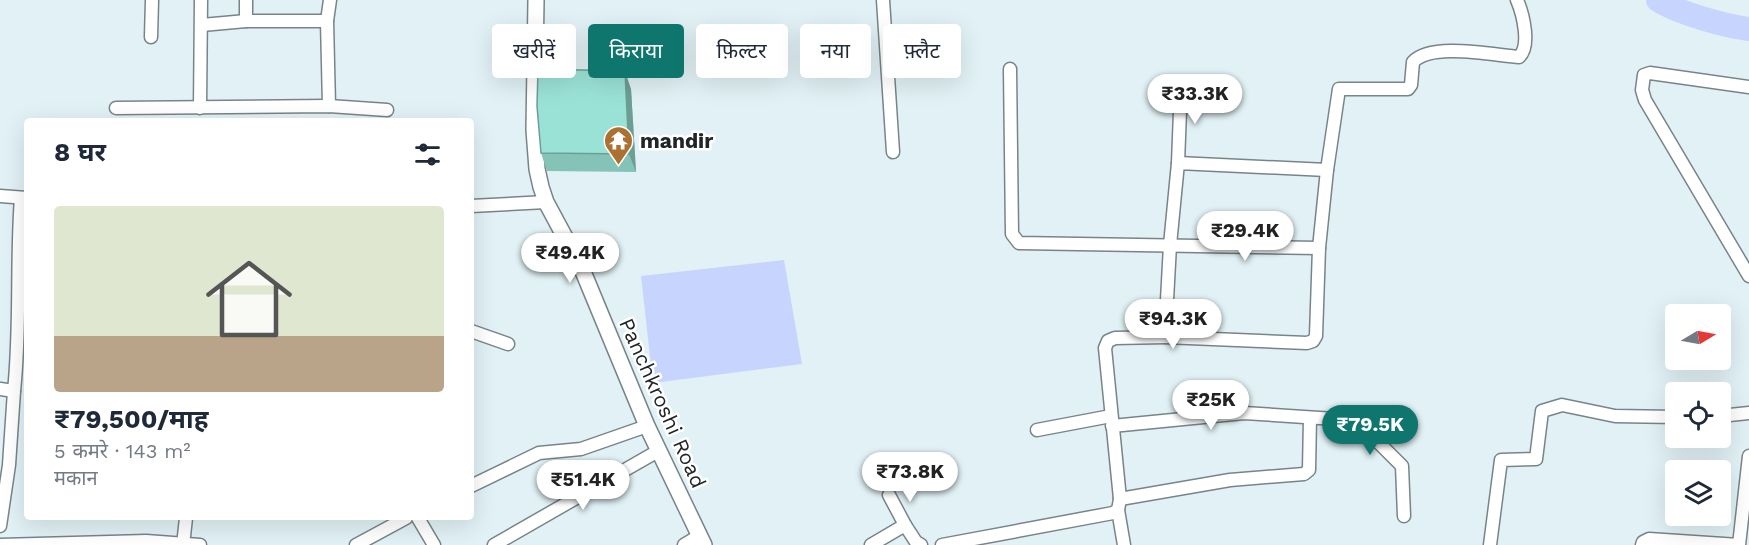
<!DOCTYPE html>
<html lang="hi">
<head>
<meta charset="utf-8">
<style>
	:root { --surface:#fff; --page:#f2f2f3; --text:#1f2937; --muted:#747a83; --line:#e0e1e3; --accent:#0f766e }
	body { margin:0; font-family:"Work Sans","Noto Sans Devanagari",sans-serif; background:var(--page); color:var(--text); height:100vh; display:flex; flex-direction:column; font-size:22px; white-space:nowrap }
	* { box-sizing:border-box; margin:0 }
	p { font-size:20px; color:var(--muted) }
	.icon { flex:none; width:33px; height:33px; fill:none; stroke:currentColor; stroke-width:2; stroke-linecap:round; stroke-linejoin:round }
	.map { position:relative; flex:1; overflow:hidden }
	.side { position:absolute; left:24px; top:118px; width:450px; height:402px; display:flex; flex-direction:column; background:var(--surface); border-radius:6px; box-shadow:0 6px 24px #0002 }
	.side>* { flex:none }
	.hud { position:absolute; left:492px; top:24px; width:570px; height:54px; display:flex; gap:12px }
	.needle { width:39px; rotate:80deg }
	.tools { position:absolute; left:1665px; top:304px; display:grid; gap:12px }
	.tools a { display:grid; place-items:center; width:66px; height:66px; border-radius:6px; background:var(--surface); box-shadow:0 6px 24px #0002; font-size:30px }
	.price { position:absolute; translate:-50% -51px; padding:0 14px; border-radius:21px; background:#fff; color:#222; font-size:20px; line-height:39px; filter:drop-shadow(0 2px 3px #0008) }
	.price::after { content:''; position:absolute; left:50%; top:36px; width:18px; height:14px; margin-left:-9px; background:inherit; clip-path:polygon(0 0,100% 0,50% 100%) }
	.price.on { background:var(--accent); color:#fff }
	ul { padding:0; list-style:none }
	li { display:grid; align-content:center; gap:12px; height:318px; padding:0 30px }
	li+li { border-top:2px solid var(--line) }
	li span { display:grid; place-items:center; height:186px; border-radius:6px; color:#555 }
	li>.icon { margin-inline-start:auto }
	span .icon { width:108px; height:108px; fill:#fffc; stroke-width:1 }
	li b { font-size:26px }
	h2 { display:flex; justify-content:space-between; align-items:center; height:72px; padding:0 30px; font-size:26px }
	.pill { padding:0 21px; border-radius:6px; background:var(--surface); box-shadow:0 6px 24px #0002; font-size:21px; line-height:54px }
	.pill.on { background:var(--accent); color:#fff }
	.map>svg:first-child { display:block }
	.water { fill:#c7d4fd }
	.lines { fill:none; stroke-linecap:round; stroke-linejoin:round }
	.river { stroke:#c7d4fd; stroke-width:24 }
	.minor-casing { stroke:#778588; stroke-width:15 }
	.tertiary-casing { stroke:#778588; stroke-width:18 }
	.minor { stroke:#fff; stroke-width:12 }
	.tertiary { stroke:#fff; stroke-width:15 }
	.wall { fill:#85c2b8 }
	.shaded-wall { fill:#6c9e96 }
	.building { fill:#9be2d6; stroke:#6c9e96; stroke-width:1.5 }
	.labels { text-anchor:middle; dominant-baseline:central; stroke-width:5; stroke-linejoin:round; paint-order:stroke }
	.poi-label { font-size:21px; font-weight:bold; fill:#202627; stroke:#fff; text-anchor:start }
	.street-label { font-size:21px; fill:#202627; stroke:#fff }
</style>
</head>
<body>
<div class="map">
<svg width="1749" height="545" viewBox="0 0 1749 545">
	<rect width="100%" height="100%" fill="#e1f1f5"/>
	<polygon class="water" points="784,260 802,364 653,383 641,276"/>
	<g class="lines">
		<path class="river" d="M1658,0C1678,13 1725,26 1749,29"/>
		<defs>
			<g id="minor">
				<polyline points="883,0 893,152"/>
				<polyline points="246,21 246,0"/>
				<polyline points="202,25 246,21 327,21"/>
				<polyline points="151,37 152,0"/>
				<polyline points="1010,69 1012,234 1019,243 1319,248"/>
				<polyline points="1749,87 1650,73 1644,75 1642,90 1645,100 1749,276"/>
				<polyline points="329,106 327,21 330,0"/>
				<polyline points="116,108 329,106 387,110"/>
				<polyline points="200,108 201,0"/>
				<polyline points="1178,163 1181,85"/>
				<polyline points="0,196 27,198"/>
				<polyline points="471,206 546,202"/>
				<polyline points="471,331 508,344"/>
				<polyline points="1165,337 1307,343 1313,341 1316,336 1319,248 1327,170"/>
				<polyline points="0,389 14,391 9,465 0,526"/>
				<path d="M14,391C21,326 16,262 21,198"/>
				<polyline points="1720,416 1749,413"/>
				<polyline points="1112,426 1244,413 1350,420 1365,429 1402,466 1404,516"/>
				<polyline points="1037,430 1111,416"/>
				<polyline points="471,486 539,453 581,449 647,426"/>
				<polyline points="889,495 905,525"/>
				<polyline points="1120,499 1230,480 1304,474 1309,470 1310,418"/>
				<polyline points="1118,510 1124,545"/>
				<polyline points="418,518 434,545"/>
				<polyline points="0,545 146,541 200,545"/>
				<polyline points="183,545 186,518"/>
				<polyline points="356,545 406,518"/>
				<polyline points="494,545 658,451"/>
				<polyline points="684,545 699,536"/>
				<polyline points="871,545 905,525 916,542 921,545"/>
				<path d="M942,545L1113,513L1118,510L1120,499L1105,348L1108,341L1115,338L1165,337L1170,245L1178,163L1327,170L1339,89H1408L1411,85L1413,62C1431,42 1493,55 1519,57C1531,46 1523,14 1517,0"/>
				<polyline points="1490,545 1501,460 1536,459 1542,411 1562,405 1615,416 1676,417"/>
				<polyline points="1642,545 1643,542 1649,539 1739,545 1749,456"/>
			</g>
			<polyline id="tertiary" points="536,0 534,130 537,169 541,187 546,202 582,269 647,426 704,545"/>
		</defs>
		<use href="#minor" class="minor-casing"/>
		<use href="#tertiary" class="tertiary-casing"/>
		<use href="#minor" class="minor"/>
		<use href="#tertiary" class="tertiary"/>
	</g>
	<polygon class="wall" points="631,89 636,172 547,171 541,153"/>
	<polygon class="shaded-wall" points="625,71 631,89 636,172 629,154"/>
	<polygon class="building" points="538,69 625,71 629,154 541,153 537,106"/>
	<defs>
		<symbol id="temple-pin" viewBox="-11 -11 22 30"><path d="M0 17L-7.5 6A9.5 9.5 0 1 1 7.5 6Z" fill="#ab7131" stroke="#fff"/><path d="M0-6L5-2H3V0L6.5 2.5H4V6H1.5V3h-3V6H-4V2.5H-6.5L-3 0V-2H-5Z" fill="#fff"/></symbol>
	</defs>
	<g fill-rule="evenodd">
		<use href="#temple-pin" x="602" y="124" width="33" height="45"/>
	</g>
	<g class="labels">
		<g class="poi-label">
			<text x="640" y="140">mandir</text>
		</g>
		<g class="street-label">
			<text transform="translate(663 403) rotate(66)">Panchkroshi Road</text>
		</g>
	</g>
</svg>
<div class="tools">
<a><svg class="needle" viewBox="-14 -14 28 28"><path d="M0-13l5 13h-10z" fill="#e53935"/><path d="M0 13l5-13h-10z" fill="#747a83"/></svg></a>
<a><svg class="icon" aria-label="locate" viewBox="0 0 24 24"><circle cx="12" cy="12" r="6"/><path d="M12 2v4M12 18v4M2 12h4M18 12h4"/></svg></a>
<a><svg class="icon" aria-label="layers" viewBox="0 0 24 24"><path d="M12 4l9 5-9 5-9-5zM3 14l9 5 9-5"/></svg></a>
</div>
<b class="price" style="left:1195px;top:125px">₹33.3K</b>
<b class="price" style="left:1245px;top:262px">₹29.4K</b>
<b class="price" style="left:570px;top:284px">₹49.4K</b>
<b class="price" style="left:1173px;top:350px">₹94.3K</b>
<b class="price" style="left:1211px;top:431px">₹25K</b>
<b class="price on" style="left:1370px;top:456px">₹79.5K</b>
<b class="price" style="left:910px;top:503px">₹73.8K</b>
<b class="price" style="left:583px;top:511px">₹51.4K</b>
<div class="hud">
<a class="pill">खरीदें</a>
<a class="pill on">किराया</a>
<a class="pill">फ़िल्टर</a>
<a class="pill">नया</a>
<a class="pill">फ़्लैट</a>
</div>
<section class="side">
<h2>8 घर<svg class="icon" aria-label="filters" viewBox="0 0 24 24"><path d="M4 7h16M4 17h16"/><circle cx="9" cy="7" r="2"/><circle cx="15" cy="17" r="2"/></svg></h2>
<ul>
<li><span style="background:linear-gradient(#dfe7d0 70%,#b9a48a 0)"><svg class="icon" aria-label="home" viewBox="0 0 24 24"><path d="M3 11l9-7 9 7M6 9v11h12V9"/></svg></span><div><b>₹79,500/माह</b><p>5 कमरे · 143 m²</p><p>मकान</p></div></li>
</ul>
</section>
</div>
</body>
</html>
